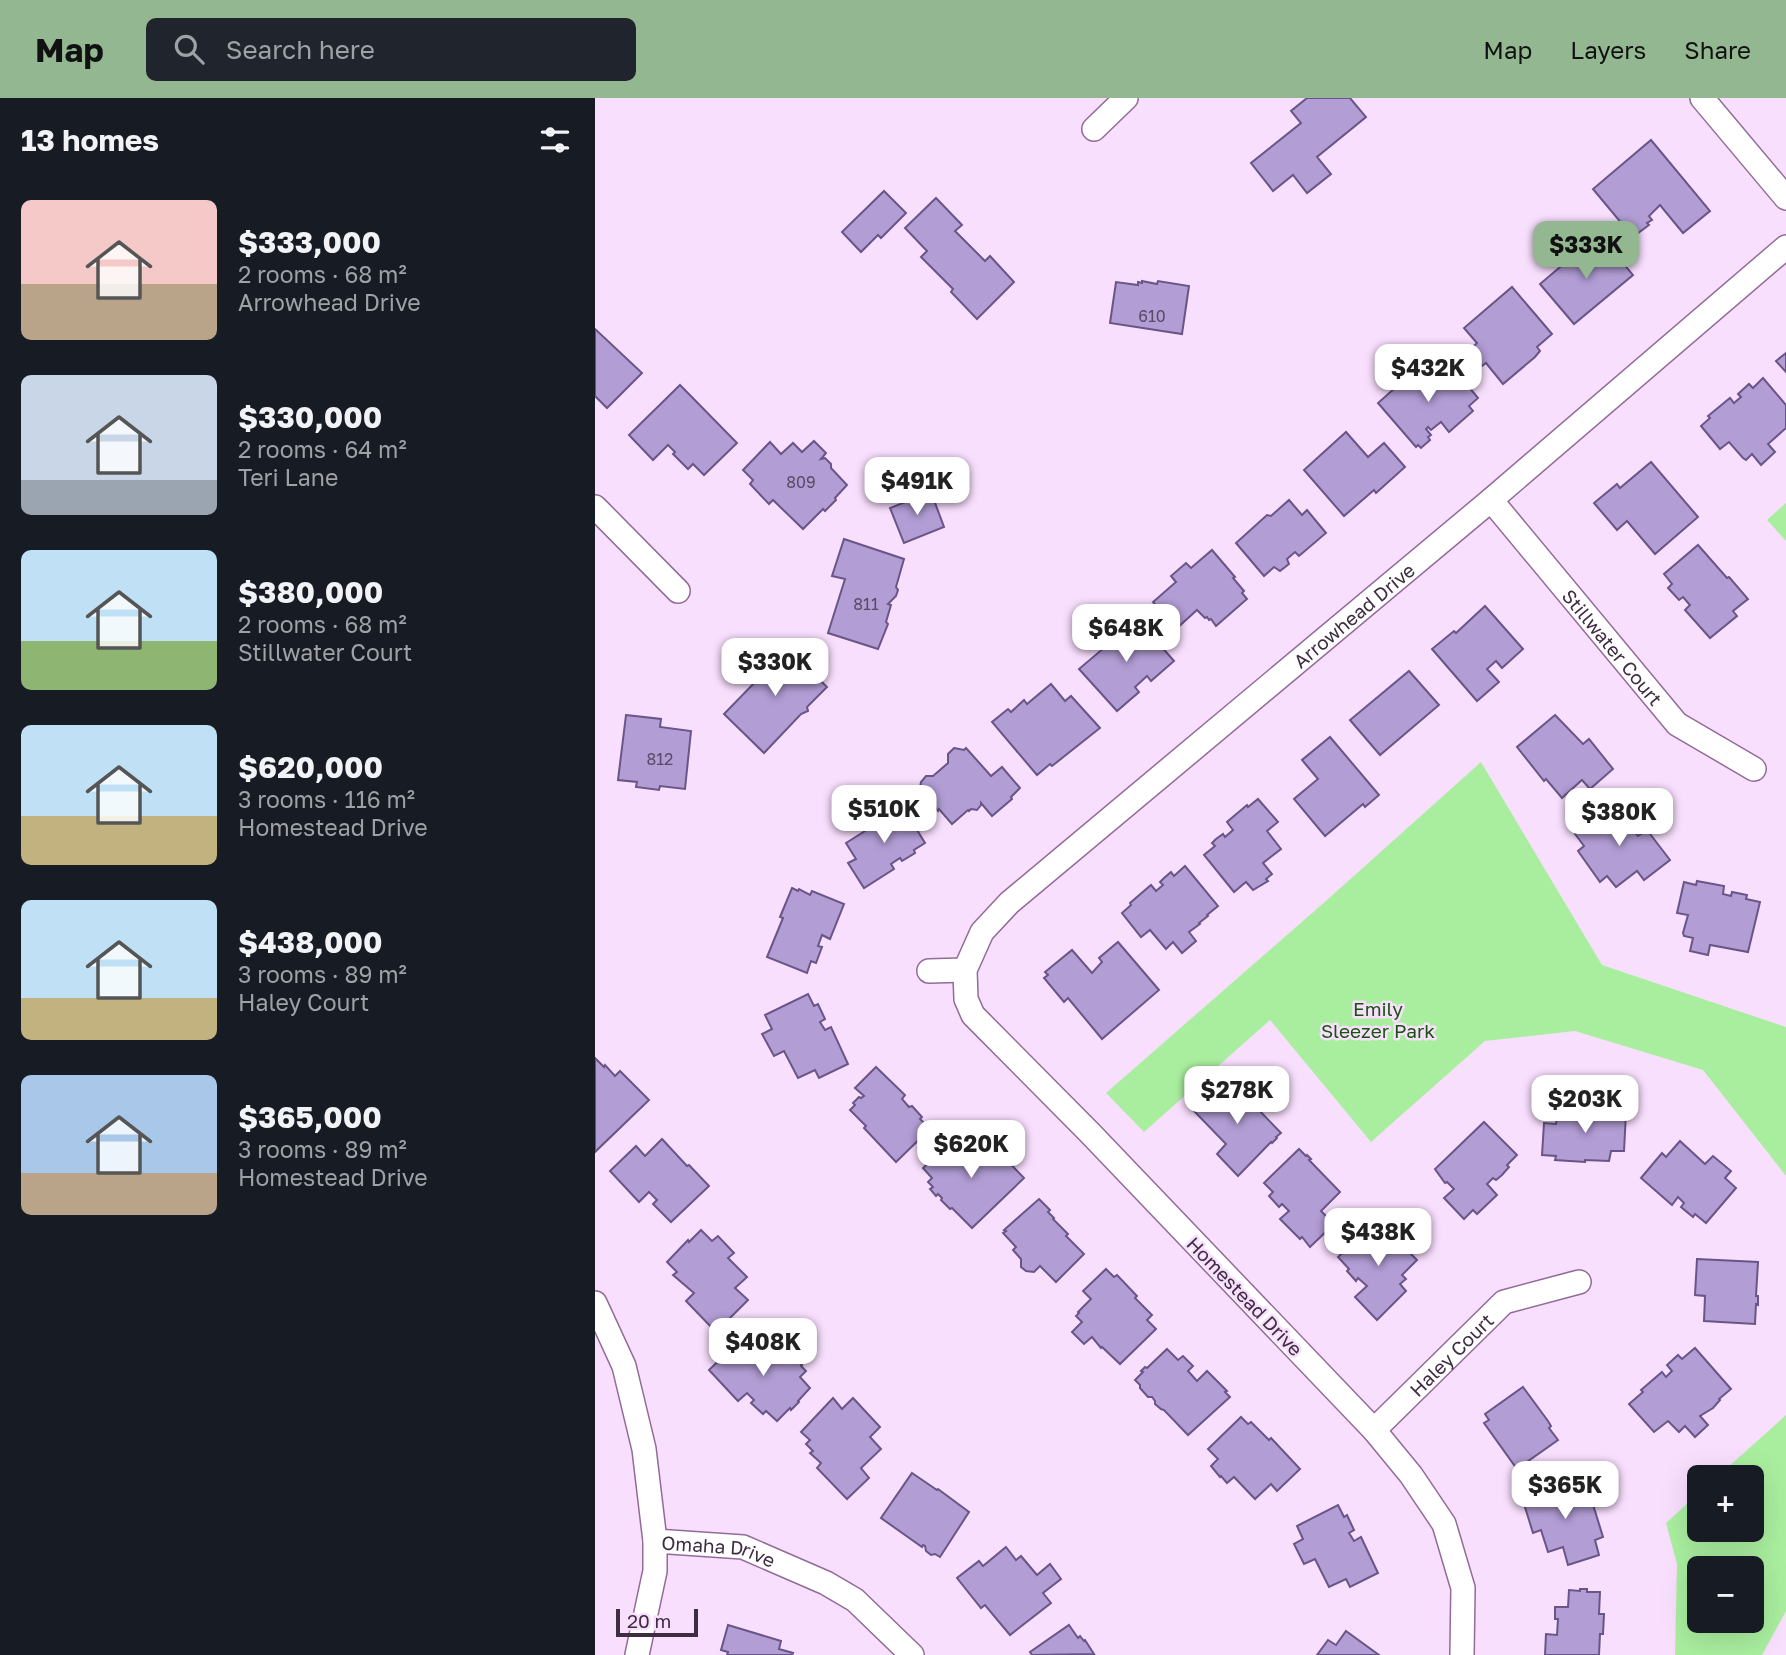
<!DOCTYPE html>
<html lang="en">
<head>
<meta charset="utf-8">
<style>
	:root { --surface:#171b24; --page:#20242c; --text:#f1f3f6; --muted:#9ea1a6; --accent:#93b891 }
	body { margin:0; font-family:"Golos Text",sans-serif; background:var(--page); color:var(--text); height:100vh; display:flex; flex-direction:column; font-size:26px; white-space:nowrap }
	* { box-sizing:border-box; margin:0 }
	p { font-size:23px; color:var(--muted) }
	.icon { flex:none; width:38px; height:38px; fill:none; stroke:currentColor; stroke-width:2; stroke-linecap:round; stroke-linejoin:round }
	.map { position:relative; flex:1; overflow:hidden }
	.sheet { display:flex; flex-direction:column; background:var(--surface); width:595px }
	.sheet>* { flex:none }
	.fabs { position:absolute; left:1092px; top:1367px; display:grid; gap:14px }
	.fabs a { display:grid; place-items:center; width:77px; height:77px; border-radius:10px; background:var(--surface); box-shadow:0 7px 28px #0002; font-size:35px }
	.scale { position:absolute; left:21px; bottom:18px; width:82px; box-sizing:border-box; padding-left:7px; border:4px solid #3e2d40; border-top:0; font-size:19px; line-height:24px; white-space:nowrap; color:#3e2d40; -webkit-text-stroke:5px #f9dffe; paint-order:stroke }
	.price { position:absolute; translate:-50% -60px; padding:0 16px; border-radius:14px; background:#fff; color:#222; font-size:23px; line-height:46px; filter:drop-shadow(0 2px 4px #0008) }
	.price::after { content:''; position:absolute; left:50%; top:42px; width:21px; height:16px; margin-left:-10px; background:inherit; clip-path:polygon(0 0,100% 0,50% 100%) }
	.price.on { background:var(--accent); color:#111 }
	ul { padding:0; list-style:none }
	li { display:flex; align-items:center; gap:21px; height:175px; padding:0 21px }
	li span { display:grid; place-items:center; flex:none; width:196px; height:140px; border-radius:10px; color:#555 }
	li>.icon { margin-inline-start:auto }
	span .icon { width:84px; height:84px; fill:#fffc; stroke-width:1 }
	li b { font-size:30px }
	h2 { display:flex; justify-content:space-between; align-items:center; height:84px; padding:0 21px; font-size:30px }
	header { display:flex; align-items:center; gap:42px; box-sizing:border-box; height:98px; padding:0 35px; background:var(--accent); color:#111 }
	header strong { font-size:33px }
	nav { display:flex; gap:38px; margin-inline-start:auto; font-size:24px }
	.search { width:490px; height:63px; background:var(--page); display:flex; align-items:center; gap:18px; box-sizing:border-box; padding:0 24px; border-radius:10px; color:var(--muted); font-size:26px }
	main { display:flex; flex:1; min-height:0 }
	.map>svg:first-child { display:block }
	.green { fill:#a9ee9f; fill-rule:evenodd }
	.building { fill:#b29dd5; stroke:#695587; stroke-width:2 }
	.lines { fill:none; stroke-linecap:round; stroke-linejoin:round }
	.minor-casing { stroke:#926b99; stroke-width:26 }
	.minor { stroke:#fff; stroke-width:23 }
	.labels { text-anchor:middle; dominant-baseline:central; stroke-width:5; stroke-linejoin:round; paint-order:stroke }
	.number-label { font-size:16px; fill:#5b4965 }
	.street-label { font-size:19px; fill:#3e2d40; stroke:#f9dffe }
	.park-label { font-size:19px; fill:#16540d; stroke:#f9dffe }
</style>
</head>
<body>
<header>
<strong>Map</strong>
<div class="search"><svg class="icon" aria-label="search" viewBox="0 0 24 24"><circle cx="10" cy="10" r="6"/><path d="M15 15l6 6"/></svg>Search here</div>
<nav><a>Map</a><a>Layers</a><a>Share</a></nav>
</header>
<main>
<section class="sheet">
<h2>13 homes<svg class="icon" aria-label="filters" viewBox="0 0 24 24"><path d="M4 7h16M4 17h16"/><circle cx="9" cy="7" r="2"/><circle cx="15" cy="17" r="2"/></svg></h2>
<ul>
<li><span style="background:linear-gradient(#f6c9c9 60%,#b9a48a 0)"><svg class="icon" aria-label="home" viewBox="0 0 24 24"><path d="M3 11l9-7 9 7M6 9v11h12V9"/></svg></span><div><b>$333,000</b><p>2 rooms · 68 m²</p><p>Arrowhead Drive</p></div></li>
<li><span style="background:linear-gradient(#c9d6e8 75%,#9aa5b1 0)"><svg class="icon" aria-label="home" viewBox="0 0 24 24"><path d="M3 11l9-7 9 7M6 9v11h12V9"/></svg></span><div><b>$330,000</b><p>2 rooms · 64 m²</p><p>Teri Lane</p></div></li>
<li><span style="background:linear-gradient(#bfe0f5 65%,#8fb573 0)"><svg class="icon" aria-label="home" viewBox="0 0 24 24"><path d="M3 11l9-7 9 7M6 9v11h12V9"/></svg></span><div><b>$380,000</b><p>2 rooms · 68 m²</p><p>Stillwater Court</p></div></li>
<li><span style="background:linear-gradient(#bfe0f5 65%,#c2b280 0)"><svg class="icon" aria-label="home" viewBox="0 0 24 24"><path d="M3 11l9-7 9 7M6 9v11h12V9"/></svg></span><div><b>$620,000</b><p>3 rooms · 116 m²</p><p>Homestead Drive</p></div></li>
<li><span style="background:linear-gradient(#bfe0f5 70%,#c2b280 0)"><svg class="icon" aria-label="home" viewBox="0 0 24 24"><path d="M3 11l9-7 9 7M6 9v11h12V9"/></svg></span><div><b>$438,000</b><p>3 rooms · 89 m²</p><p>Haley Court</p></div></li>
<li><span style="background:linear-gradient(#a9c7e8 70%,#b9a48a 0)"><svg class="icon" aria-label="home" viewBox="0 0 24 24"><path d="M3 11l9-7 9 7M6 9v11h12V9"/></svg></span><div><b>$365,000</b><p>3 rooms · 89 m²</p><p>Homestead Drive</p></div></li>
</ul>
</section>
<div class="map">
<svg width="1191" height="1557" viewBox="0 0 1191 1557">
	<rect width="100%" height="100%" fill="#f9dffe"/>
	<g class="green">
		<polygon points="1191,405 1191,443 1172,422"/>
		<polygon points="886,664 1007,867 1191,929 1191,1078 1108,972 980,933 890,943 776,1044 675,922 549,1034 511,995 732,802"/>
		<path d="M1191,1317V1513L1167,1557H1080L1082,1466L1071,1425L1104,1395V1432H1157V1379H1122ZM1157,1470V1522H1104V1470Z"/>
	</g>
	<g class="building">
		<polygon points="712,0 755,0 771,19 722,59 736,76 712,95 698,77 678,93 656,65 706,25 696,13"/>
		<polygon points="1056,42 1115,113 1088,135 1065,107 1054,118 1057,122 1052,125 1054,127 1042,136 1041,135 1037,138 998,91"/>
		<polygon points="289,93 311,115 286,140 283,137 266,154 247,134"/>
		<polygon points="341,100 367,127 360,133 390,163 395,158 419,184 382,221 356,194 358,191 326,159 332,153 310,130"/>
		<polygon points="1000,144 1011,154 1010,155 1012,158 1018,153 1038,177 979,226 945,186 978,158 981,160"/>
		<polygon points="547,183 562,186 563,183 594,188 587,236 515,225 521,184 543,187 543,184 547,185"/>
		<polygon points="917,189 957,236 942,249 945,253 940,259 908,286 891,265 887,268 874,253 882,245 869,230"/>
		<polygon points="0,231 47,275 12,310 0,298"/>
		<polygon points="1191,255 1191,274 1181,263"/>
		<polygon points="826,267 841,284 858,270 883,300 874,308 878,313 854,334 846,324 836,332 833,329 831,331 836,337 833,339 835,342 826,350 823,347 821,349 783,305"/>
		<polygon points="1168,280 1191,307 1191,330 1173,346 1180,354 1166,367 1157,356 1151,362 1148,360 1134,344 1125,351 1106,328 1115,320 1113,318 1135,300 1139,305 1146,299 1143,296 1154,286 1158,290"/>
		<polygon points="85,287 142,345 109,377 98,366 93,371 78,356 80,354 73,347 58,362 34,337"/>
		<polygon points="751,334 773,359 789,345 810,369 781,395 779,392 749,418 709,372"/>
		<polygon points="219,343 231,355 226,361 230,360 236,366 236,370 252,387 240,400 241,402 230,413 228,411 208,431 178,402 174,406 155,386 158,382 148,372 175,344 186,356 198,345 207,354"/>
		<polygon points="1056,364 1103,419 1060,456 1032,423 1022,432 999,405 1022,386 1025,390"/>
		<polygon points="336,394 349,429 309,445 295,410"/>
		<polygon points="694,402 707,417 712,412 731,435 704,458 700,454 692,461 694,466 685,473 679,469 669,478 641,445 672,417 676,418"/>
		<polygon points="249,441 309,461 301,489 303,492 301,498 293,506 296,507 291,524 293,526 283,551 233,535 250,481 237,478"/>
		<polygon points="1103,447 1132,480 1134,479 1153,501 1138,513 1142,518 1115,540 1090,512 1095,507 1088,499 1084,502 1073,490 1077,486 1069,476"/>
		<polygon points="617,452 640,479 638,480 649,493 647,495 652,501 621,528 616,521 614,522 612,519 610,520 602,512 581,531 558,504 581,484 576,478 591,465 596,470"/>
		<polygon points="890,508 928,551 907,570 901,563 892,571 904,584 882,603 837,551 859,533 861,535"/>
		<polygon points="543,522 579,563 556,583 552,578 540,589 544,594 522,613 484,571 516,544 511,538 525,525 532,532"/>
		<polygon points="187,545 232,589 212,609 213,613 206,616 169,655 129,616 167,577 161,571"/>
		<polygon points="814,573 844,607 785,657 755,622"/>
		<polygon points="456,586 470,603 476,598 505,630 457,668 455,666 442,677 397,624 413,611 416,614 429,602 432,606"/>
		<polygon points="31,617 66,621 65,629 96,633 90,691 65,688 64,692 41,689 42,684 23,682"/>
		<polygon points="960,617 988,646 994,641 1018,671 995,691 987,682 967,700 951,681 949,683 922,649"/>
		<polygon points="735,639 784,697 770,709 768,706 730,738 699,701 723,681 707,662"/>
		<polygon points="359,650 369,652 371,650 396,678 407,669 425,690 416,699 417,701 397,718 386,705 386,707 382,712 376,711 374,713 373,712 357,726 344,711 343,713 325,690 326,684 331,678 338,678 353,665 353,656"/>
		<polygon points="663,701 683,724 672,733 686,751 668,765 677,776 671,781 673,783 658,792 651,784 639,794 609,757 620,748 617,745 621,741 628,736 630,739 638,732 632,724 652,707 653,709"/>
		<polygon points="306,706 330,745 319,752 320,755 307,763 305,760 296,766 299,771 269,790 253,765 261,761 251,745 270,733 268,730"/>
		<polygon points="1018,707 1026,718 1030,716 1040,728 1037,730 1043,738 1052,732 1075,762 1049,782 1042,773 1021,789 1012,778 1005,784 983,753 989,748 980,736 991,727 990,725 1005,714 1006,716"/>
		<polygon points="590,768 623,808 612,817 613,818 604,825 605,826 594,834 601,843 587,855 578,844 571,851 555,832 546,839 527,815 536,807 535,805 556,787 561,793 568,787 565,784 569,780 576,774 579,778"/>
		<polygon points="1102,783 1129,788 1128,796 1136,798 1137,794 1152,797 1151,801 1165,804 1153,854 1115,847 1113,857 1095,853 1098,840 1089,838 1088,835 1093,817 1082,815 1089,784 1101,787"/>
		<polygon points="197,790 203,793 204,791 215,797 217,793 249,806 235,841 227,837 223,848 227,849 221,865 216,863 212,875 172,859 188,820 185,819"/>
		<polygon points="523,844 564,892 507,941 473,900 469,904 449,880 453,877 450,874 477,852 497,875 507,864 504,860"/>
		<polygon points="213,896 219,908 223,906 230,921 225,924 230,932 236,929 253,966 224,980 220,972 203,980 189,953 179,958 167,936 177,931 170,917"/>
		<polygon points="0,960 9,969 10,967 20,978 25,973 54,1002 0,1054"/>
		<polygon points="281,969 310,997 307,1001 314,1009 317,1008 327,1019 325,1021 335,1031 301,1064 269,1030 271,1028 255,1012 260,1007 258,1005 264,999 266,1000 269,998 260,990"/>
		<polygon points="634,981 686,1035 681,1039 682,1040 677,1045 676,1044 643,1078 622,1056 631,1046 599,1013"/>
		<polygon points="992,1005 998,1005 1003,1007 1002,1009 1017,1009 1017,1016 1031,1015 1029,1053 1016,1053 1014,1063 990,1062 990,1064 960,1062 961,1058 947,1057 949,1025 961,1026 963,1013 988,1014 988,1007"/>
		<polygon points="889,1024 922,1057 912,1067 914,1069 907,1077 901,1082 898,1080 892,1086 902,1097 882,1116 878,1112 869,1121 849,1100 859,1091 852,1084 850,1085 840,1071"/>
		<polygon points="363,1037 375,1049 379,1045 389,1055 388,1057 394,1064 404,1054 429,1080 377,1130 357,1110 355,1111 346,1102 347,1100 343,1096 341,1098 335,1091 338,1089 333,1084 337,1080 328,1070"/>
		<polygon points="67,1041 92,1068 94,1067 114,1088 76,1124 58,1106 62,1102 54,1094 44,1104 15,1073 41,1048 50,1058"/>
		<polygon points="1085,1043 1110,1066 1118,1058 1136,1073 1130,1080 1141,1090 1111,1125 1100,1116 1098,1119 1086,1109 1089,1105 1083,1099 1077,1107 1046,1080 1067,1055 1071,1059"/>
		<polygon points="704,1051 711,1058 712,1057 716,1061 714,1062 745,1094 726,1113 739,1126 715,1149 707,1139 705,1141 685,1121 694,1113 687,1106 684,1109 674,1098 678,1094 669,1085"/>
		<polygon points="444,1101 455,1112 453,1114 459,1120 458,1121 473,1136 471,1138 489,1156 461,1184 445,1168 439,1174 431,1173 426,1169 426,1161 418,1152 421,1149 408,1135 411,1133 409,1132"/>
		<polygon points="782,1122 822,1162 807,1177 811,1181 805,1186 811,1193 782,1222 760,1199 772,1188 763,1180 761,1183 752,1173 754,1171 743,1159 772,1132 770,1130 775,1126 776,1127"/>
		<polygon points="106,1132 117,1143 123,1138 139,1155 133,1160 152,1179 140,1190 153,1202 121,1234 91,1203 99,1195 78,1177 82,1174 72,1164 93,1142 94,1144"/>
		<polygon points="1102,1161 1163,1164 1161,1198 1163,1198 1163,1207 1161,1206 1160,1226 1109,1223 1110,1198 1100,1197"/>
		<polygon points="511,1171 519,1179 522,1177 542,1198 540,1200 557,1217 552,1222 561,1231 525,1266 507,1249 506,1250 497,1239 489,1246 477,1234 487,1224 481,1218 484,1215 483,1214 496,1201 488,1193"/>
		<polygon points="168,1242 179,1253 185,1247 200,1262 201,1261 207,1267 206,1268 211,1273 205,1279 215,1290 203,1303 204,1304 196,1312 195,1310 182,1323 171,1313 168,1316 156,1305 159,1302 152,1295 143,1303 114,1272 138,1249 149,1261"/>
		<polygon points="1100,1250 1136,1291 1124,1301 1125,1302 1118,1310 1105,1318 1113,1327 1100,1339 1090,1328 1084,1334 1073,1323 1059,1334 1034,1306 1048,1294 1046,1292 1067,1274 1071,1279 1077,1273 1072,1267 1083,1257 1087,1261"/>
		<polygon points="572,1251 583,1262 588,1258 598,1268 593,1273 602,1283 612,1273 632,1293 630,1294 635,1299 593,1337 569,1312 566,1311 560,1306 560,1303 557,1299 553,1299 545,1290 545,1287 540,1282 548,1274 546,1273 550,1269 552,1270"/>
		<polygon points="928,1289 953,1323 956,1328 954,1330 963,1342 922,1371 889,1325 894,1322 890,1316"/>
		<polygon points="238,1300 247,1311 258,1300 285,1329 275,1339 286,1351 266,1370 274,1380 252,1401 222,1370 226,1365 215,1355 218,1353 211,1346 215,1342 206,1334"/>
		<polygon points="646,1319 653,1326 656,1324 674,1342 676,1340 705,1371 682,1393 676,1386 660,1401 639,1379 632,1385 626,1378 625,1379 616,1368 623,1361 613,1351"/>
		<polygon points="317,1375 342,1392 343,1391 374,1414 345,1459 340,1456 336,1457 331,1453 330,1448 328,1447 327,1449 286,1420"/>
		<polygon points="956,1386 960,1397 974,1393 974,1391 992,1387 1008,1439 1000,1442 1004,1457 973,1467 968,1449 953,1454 946,1432 938,1435 929,1406 932,1406 928,1393"/>
		<polygon points="743,1407 749,1419 752,1417 759,1432 754,1435 759,1443 766,1439 783,1475 755,1489 751,1481 734,1489 720,1461 709,1466 699,1446 708,1441 702,1428"/>
		<polygon points="411,1449 421,1462 426,1458 442,1477 455,1466 466,1481 448,1495 456,1505 415,1537 390,1507 386,1510 362,1480 384,1463 388,1468"/>
		<polygon points="985,1491 992,1491 992,1494 1005,1494 1004,1516 1009,1516 1008,1536 1005,1536 1004,1557 950,1557 951,1536 962,1537 963,1521 960,1521 960,1509 973,1509 974,1492 985,1493"/>
		<polygon points="133,1527 186,1543 184,1551 198,1555 197,1557 132,1557 133,1554 126,1552"/>
		<polygon points="474,1527 483,1540 485,1538 489,1543 490,1542 499,1556 437,1557 435,1554"/>
		<polygon points="751,1533 784,1557 722,1557 733,1542 741,1547"/>
	</g>
	<g class="lines">
		<defs>
			<g id="minor">
				<polyline points="1107,0 1191,100"/>
				<polyline points="499,31 531,0"/>
				<path id="s1" d="M896,402L1082,626L1159,671"/>
				<polyline points="0,409 83,493"/>
				<polyline points="334,873 370,872"/>
				<path id="s2" d="M0,1205L29,1268L49,1351L60,1443L148,1449L231,1485L260,1502L317,1557"/>
				<path id="s3" d="M779,1332L909,1204L984,1184"/>
				<polyline points="42,1557 60,1473 60,1443"/>
				<path id="s4" d="M867,1557L868,1490L849,1426L816,1377L779,1332L495,1035L378,917L371,901L370,872L387,834L414,805L896,402L1191,149"/>
			</g>
		</defs>
		<use href="#minor" class="minor-casing"/>
		<use href="#minor" class="minor"/>
	</g>
	<g class="labels">
		<g class="number-label">
			<text x="557" y="218">610</text>
			<text x="206" y="384">809</text>
			<text x="271" y="506">811</text>
			<text x="65" y="661">812</text>
		</g>
		<g class="street-label">
			<text stroke="none"><textPath href="#s4" startOffset="1405">Arrowhead Drive</textPath></text>
			<text stroke="none"><textPath href="#s1" startOffset="191">Stillwater Court</textPath></text>
			<text transform="translate(650 1198) rotate(46)">Homestead Drive</text>
			<text stroke="none"><textPath href="#s3" startOffset="108">Haley Court</textPath></text>
			<text stroke="none"><textPath href="#s2" startOffset="312">Omaha Drive</textPath></text>
		</g>
		<g class="park-label">
			<text x="783" y="910">Emily<tspan x="783" dy="22">Sleezer Park</tspan></text>
		</g>
	</g>
</svg>
<div class="fabs">
<a>+</a>
<a>−</a>
</div>
<div class="scale">20 m</div>
<b class="price on" style="left:991px;top:183px">$333K</b>
<b class="price" style="left:833px;top:306px">$432K</b>
<b class="price" style="left:322px;top:419px">$491K</b>
<b class="price" style="left:531px;top:566px">$648K</b>
<b class="price" style="left:180px;top:600px">$330K</b>
<b class="price" style="left:289px;top:747px">$510K</b>
<b class="price" style="left:1024px;top:750px">$380K</b>
<b class="price" style="left:642px;top:1028px">$278K</b>
<b class="price" style="left:990px;top:1037px">$203K</b>
<b class="price" style="left:376px;top:1082px">$620K</b>
<b class="price" style="left:783px;top:1170px">$438K</b>
<b class="price" style="left:168px;top:1280px">$408K</b>
<b class="price" style="left:970px;top:1423px">$365K</b>
</div>
</main>
</body>
</html>
